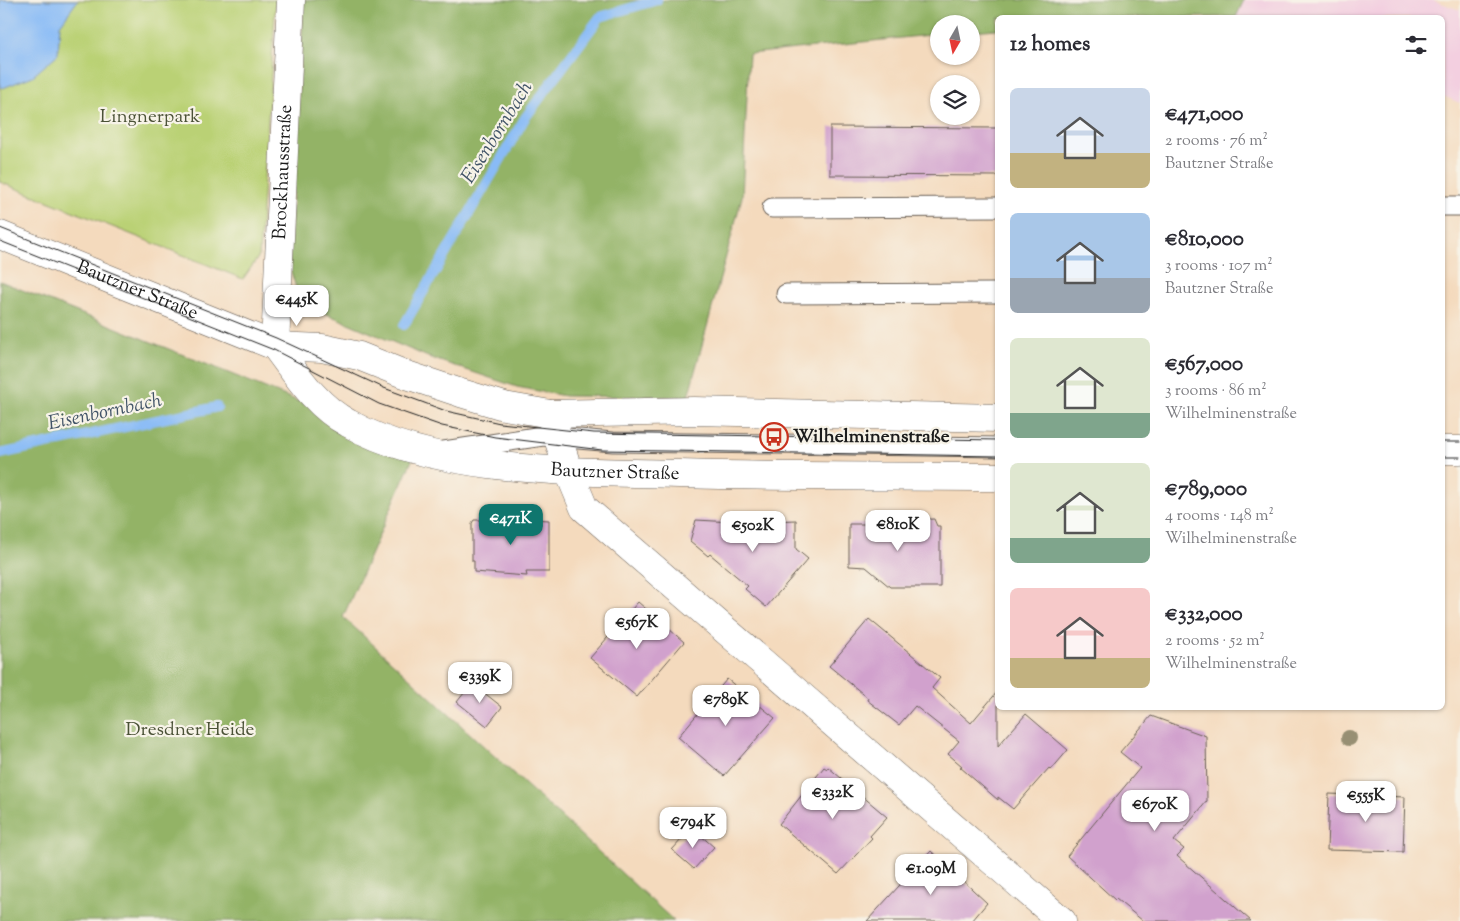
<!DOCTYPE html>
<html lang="en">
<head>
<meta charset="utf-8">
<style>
	:root { --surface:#fff; --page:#f2f2f3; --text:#2b2b33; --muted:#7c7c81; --accent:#0f766e }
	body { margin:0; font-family:"Sorts Mill Goudy",serif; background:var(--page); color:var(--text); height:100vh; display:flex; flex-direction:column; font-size:19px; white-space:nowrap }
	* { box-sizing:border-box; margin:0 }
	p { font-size:16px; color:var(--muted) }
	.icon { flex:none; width:28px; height:28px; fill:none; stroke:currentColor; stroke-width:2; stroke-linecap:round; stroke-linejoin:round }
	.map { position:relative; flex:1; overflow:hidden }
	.side { position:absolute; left:995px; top:15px; width:450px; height:695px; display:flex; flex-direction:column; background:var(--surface); border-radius:8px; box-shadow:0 1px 4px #0004 }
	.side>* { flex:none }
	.needle { width:32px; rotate:189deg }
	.tools { position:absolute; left:930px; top:15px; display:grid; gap:10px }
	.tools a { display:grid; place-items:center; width:50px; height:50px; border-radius:50%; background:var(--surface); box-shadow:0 1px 4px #0004; font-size:25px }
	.price { position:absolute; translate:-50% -42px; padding:0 11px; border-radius:10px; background:#fff; color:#222; font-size:16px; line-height:32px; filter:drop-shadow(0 1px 2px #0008) }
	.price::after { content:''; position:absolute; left:50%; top:30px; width:15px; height:11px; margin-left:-8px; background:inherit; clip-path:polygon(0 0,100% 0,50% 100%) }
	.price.active { background:var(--accent); color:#fff }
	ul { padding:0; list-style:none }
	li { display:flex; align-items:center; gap:15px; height:125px; padding:0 15px }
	li span { display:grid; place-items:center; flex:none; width:140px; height:100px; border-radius:8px; color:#555 }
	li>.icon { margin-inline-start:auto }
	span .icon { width:60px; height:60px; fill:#fffc; stroke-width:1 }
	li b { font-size:21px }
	h2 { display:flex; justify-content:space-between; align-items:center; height:60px; padding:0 15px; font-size:21px }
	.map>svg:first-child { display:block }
	.built { fill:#f3cfe0 }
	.green { fill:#bad175; stroke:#6b7648 }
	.forest { fill:#93b366; stroke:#586841 }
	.water { fill:#89bbf6; stroke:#526c89 }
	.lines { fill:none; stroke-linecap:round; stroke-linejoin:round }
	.stream { stroke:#89bbf6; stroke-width:10 }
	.building { fill:#d1a1cd }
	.lane-casing { stroke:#685e54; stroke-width:21 }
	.street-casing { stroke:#685e54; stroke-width:29 }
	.primary-casing { stroke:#685e54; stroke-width:29 }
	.lane { stroke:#fff; stroke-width:19 }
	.street { stroke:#fff; stroke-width:28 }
	.primary { stroke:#fff; stroke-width:28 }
	.tram { stroke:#1c1c1c; stroke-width:1 }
	.tree { fill:#978f73 }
	.labels { text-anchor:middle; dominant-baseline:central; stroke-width:4.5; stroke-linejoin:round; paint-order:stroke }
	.park-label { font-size:19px; fill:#4b5237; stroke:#f7f3e8 }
	.street-label { font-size:19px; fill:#1c1c1c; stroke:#f7f3e8 }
	.poi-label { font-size:19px; font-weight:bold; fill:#1c1c1c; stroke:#f7f3e8; text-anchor:start }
	.water-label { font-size:20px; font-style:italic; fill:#425468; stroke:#f7f3e8 }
</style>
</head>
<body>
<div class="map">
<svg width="1460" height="921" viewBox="0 0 1460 921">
	<rect width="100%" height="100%" fill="#f7f3e8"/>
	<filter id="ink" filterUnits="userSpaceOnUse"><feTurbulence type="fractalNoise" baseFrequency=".02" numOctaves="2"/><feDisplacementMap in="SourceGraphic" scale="10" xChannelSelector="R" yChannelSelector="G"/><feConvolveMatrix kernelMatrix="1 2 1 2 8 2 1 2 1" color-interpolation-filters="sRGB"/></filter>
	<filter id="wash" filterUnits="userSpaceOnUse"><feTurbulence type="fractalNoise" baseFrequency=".0096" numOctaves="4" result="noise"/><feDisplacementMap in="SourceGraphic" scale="20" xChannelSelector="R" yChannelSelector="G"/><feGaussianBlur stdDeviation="1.12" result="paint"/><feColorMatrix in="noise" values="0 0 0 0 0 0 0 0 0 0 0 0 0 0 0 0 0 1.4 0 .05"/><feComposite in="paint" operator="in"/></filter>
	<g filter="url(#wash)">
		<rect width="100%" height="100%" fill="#f4dabd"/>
		<polygon class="built" points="1244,0 1433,0 1460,10 1460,103 1443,96 1442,18 1236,18"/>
		<polygon class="green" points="0,0 276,0 259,256 243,279 0,182"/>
		<g class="forest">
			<polygon points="304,0 1244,0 1236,17 998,18 997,29 971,31 971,24 939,24 939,34 749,54 742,197 688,397 565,396 517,387 428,357 301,303 289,266"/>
			<polygon points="0,281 417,449 343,617 674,921 0,921"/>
		</g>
		<polygon class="water" points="0,0 78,0 60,25 58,54 33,76 3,88 0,87"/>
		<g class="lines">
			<g class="stream">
				<polyline points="404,325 525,118 600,17 657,0"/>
				<polyline points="0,454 217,407"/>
			</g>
		</g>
		<g id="blocks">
			<g class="building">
				<polygon points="830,127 998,128 998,176 830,175"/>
				<polygon points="497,517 549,520 549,572 526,572 527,576 474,572 474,561 472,561 472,523 474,520 498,520"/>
				<polygon points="934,519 937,526 940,526 940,587 890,587 866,567 849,566 849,524 886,524 886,521"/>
				<polygon points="696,520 769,524 769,521 796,520 796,549 808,559 766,607 745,589 748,586 710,554 708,556 690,541"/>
				<polygon points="638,602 684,642 637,697 590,658"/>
				<polygon points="869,619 940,678 932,688 971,723 998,691 998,746 1026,714 1068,750 1051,770 1049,768 1013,809 998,797 998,800 960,767 962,766 948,754 959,741 915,706 899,725 867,700 868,698 829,666"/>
				<polygon points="727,679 775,718 724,776 678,737"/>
				<polygon points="472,683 502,707 487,726 457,702"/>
				<polygon points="1151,716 1206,736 1207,801 1174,841 1184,849 1177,856 1251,921 1143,921 1116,899 1115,900 1067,856 1140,768 1120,752"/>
				<polygon points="824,767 827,769 828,767 887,817 870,836 872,838 838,874 779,824"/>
				<polygon points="1329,794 1405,797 1403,852 1327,850"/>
				<polygon points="692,828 714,847 694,869 672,850"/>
				<polygon points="931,851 987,903 972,921 867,921"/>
			</g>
		</g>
	</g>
	<g filter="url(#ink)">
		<use href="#blocks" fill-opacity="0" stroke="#685e54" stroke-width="1"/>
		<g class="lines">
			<defs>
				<g id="lane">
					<polyline points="1442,206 1460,206"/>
					<polyline points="772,208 998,207"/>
					<polyline points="786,294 998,293"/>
					<polyline points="444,451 543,436 613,442 998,447"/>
				</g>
				<g id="street">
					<path id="s1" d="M275,346L291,0"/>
					<polyline points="550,414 569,472 584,508 1062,921"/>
				</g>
				<g id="primary">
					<path id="s2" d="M0,235L275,346L322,348L359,356L404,374L461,393L504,406L550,414L694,411L998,418"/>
					<path id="s3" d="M275,346C296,374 316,406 348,423C436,473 579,472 679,474C785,477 891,476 998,477"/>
					<polyline points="1442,450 1460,450"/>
				</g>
			</defs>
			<use href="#lane" class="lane-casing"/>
			<use href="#street" class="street-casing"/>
			<use href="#primary" class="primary-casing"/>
			<use href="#lane" class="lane"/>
			<use href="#street" class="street"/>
			<use href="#primary" class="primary"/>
			<g class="tram">
				<polyline points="0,228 276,338 384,388 446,411 500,423 594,433 998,440"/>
				<polyline points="0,241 274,350 379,404 442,426 495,437 602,450 998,456"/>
				<polyline points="1442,442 1460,442"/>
				<polyline points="1442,457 1460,457"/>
			</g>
		</g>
		<circle class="tree" cx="1349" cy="738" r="8"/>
	</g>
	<defs>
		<symbol id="bus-ring" viewBox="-11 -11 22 22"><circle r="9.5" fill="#f7f3e8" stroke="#c8321e" stroke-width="1.5"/><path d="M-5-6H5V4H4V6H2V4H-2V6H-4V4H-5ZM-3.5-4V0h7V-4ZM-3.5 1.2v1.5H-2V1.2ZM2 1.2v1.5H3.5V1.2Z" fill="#c8321e"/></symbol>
	</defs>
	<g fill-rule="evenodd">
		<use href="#bus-ring" x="758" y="421" width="32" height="32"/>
	</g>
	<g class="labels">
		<g class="park-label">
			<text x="150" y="117">Lingnerpark</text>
			<text x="190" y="730">Dresdner Heide</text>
		</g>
		<g class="street-label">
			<text stroke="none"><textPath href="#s1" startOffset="174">Brockhausstraße</textPath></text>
			<text stroke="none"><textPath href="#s2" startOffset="148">Bautzner Straße</textPath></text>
			<text stroke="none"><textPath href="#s3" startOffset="381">Bautzner Straße</textPath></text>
		</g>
		<g class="poi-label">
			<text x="793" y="437">Wilhelminenstraße</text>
		</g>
		<g class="water-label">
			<text transform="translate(498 133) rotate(-58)">Eisenbornbach</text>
			<text transform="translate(105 413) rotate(-12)">Eisenbornbach</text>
		</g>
	</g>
</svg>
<div class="tools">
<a><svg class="needle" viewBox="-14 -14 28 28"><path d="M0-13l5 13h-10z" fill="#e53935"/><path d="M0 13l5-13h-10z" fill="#7c7c81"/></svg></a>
<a><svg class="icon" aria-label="layers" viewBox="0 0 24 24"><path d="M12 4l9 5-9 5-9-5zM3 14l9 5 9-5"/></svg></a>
</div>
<b class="price" style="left:297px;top:327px">€445K</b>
<b class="price active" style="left:511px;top:546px">€471K</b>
<b class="price" style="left:898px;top:552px">€810K</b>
<b class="price" style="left:753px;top:553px">€502K</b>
<b class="price" style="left:637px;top:650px">€567K</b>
<b class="price" style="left:480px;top:704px">€339K</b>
<b class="price" style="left:726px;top:727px">€789K</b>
<b class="price" style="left:833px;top:820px">€332K</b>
<b class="price" style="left:1366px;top:823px">€555K</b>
<b class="price" style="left:1155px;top:832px">€670K</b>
<b class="price" style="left:693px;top:849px">€794K</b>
<b class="price" style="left:931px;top:896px">€1.09M</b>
<section class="side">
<h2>12 homes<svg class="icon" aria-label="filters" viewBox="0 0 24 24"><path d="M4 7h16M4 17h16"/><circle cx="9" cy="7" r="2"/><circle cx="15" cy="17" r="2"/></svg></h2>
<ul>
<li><span style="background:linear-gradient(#c9d6e8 65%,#c2b280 0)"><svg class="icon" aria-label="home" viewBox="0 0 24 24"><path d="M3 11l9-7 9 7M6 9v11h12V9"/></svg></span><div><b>€471,000</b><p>2 rooms · 76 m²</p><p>Bautzner Straße</p></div></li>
<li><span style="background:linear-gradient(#a9c7e8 65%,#9aa5b1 0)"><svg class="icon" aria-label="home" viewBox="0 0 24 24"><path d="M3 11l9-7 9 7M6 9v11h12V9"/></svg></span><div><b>€810,000</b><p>3 rooms · 107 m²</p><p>Bautzner Straße</p></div></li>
<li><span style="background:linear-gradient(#dfe7d0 75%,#7fa58c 0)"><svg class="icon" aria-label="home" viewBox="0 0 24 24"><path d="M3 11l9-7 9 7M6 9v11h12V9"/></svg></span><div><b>€567,000</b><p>3 rooms · 86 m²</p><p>Wilhelminenstraße</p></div></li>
<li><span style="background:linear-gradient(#dfe7d0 75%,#7fa58c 0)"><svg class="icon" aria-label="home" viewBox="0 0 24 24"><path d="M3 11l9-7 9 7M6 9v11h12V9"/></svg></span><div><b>€789,000</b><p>4 rooms · 148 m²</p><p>Wilhelminenstraße</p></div></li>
<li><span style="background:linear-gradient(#f6c9c9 70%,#c2b280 0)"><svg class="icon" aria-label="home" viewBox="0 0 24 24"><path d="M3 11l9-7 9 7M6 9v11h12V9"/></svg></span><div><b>€332,000</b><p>2 rooms · 52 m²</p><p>Wilhelminenstraße</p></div></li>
</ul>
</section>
</div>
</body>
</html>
